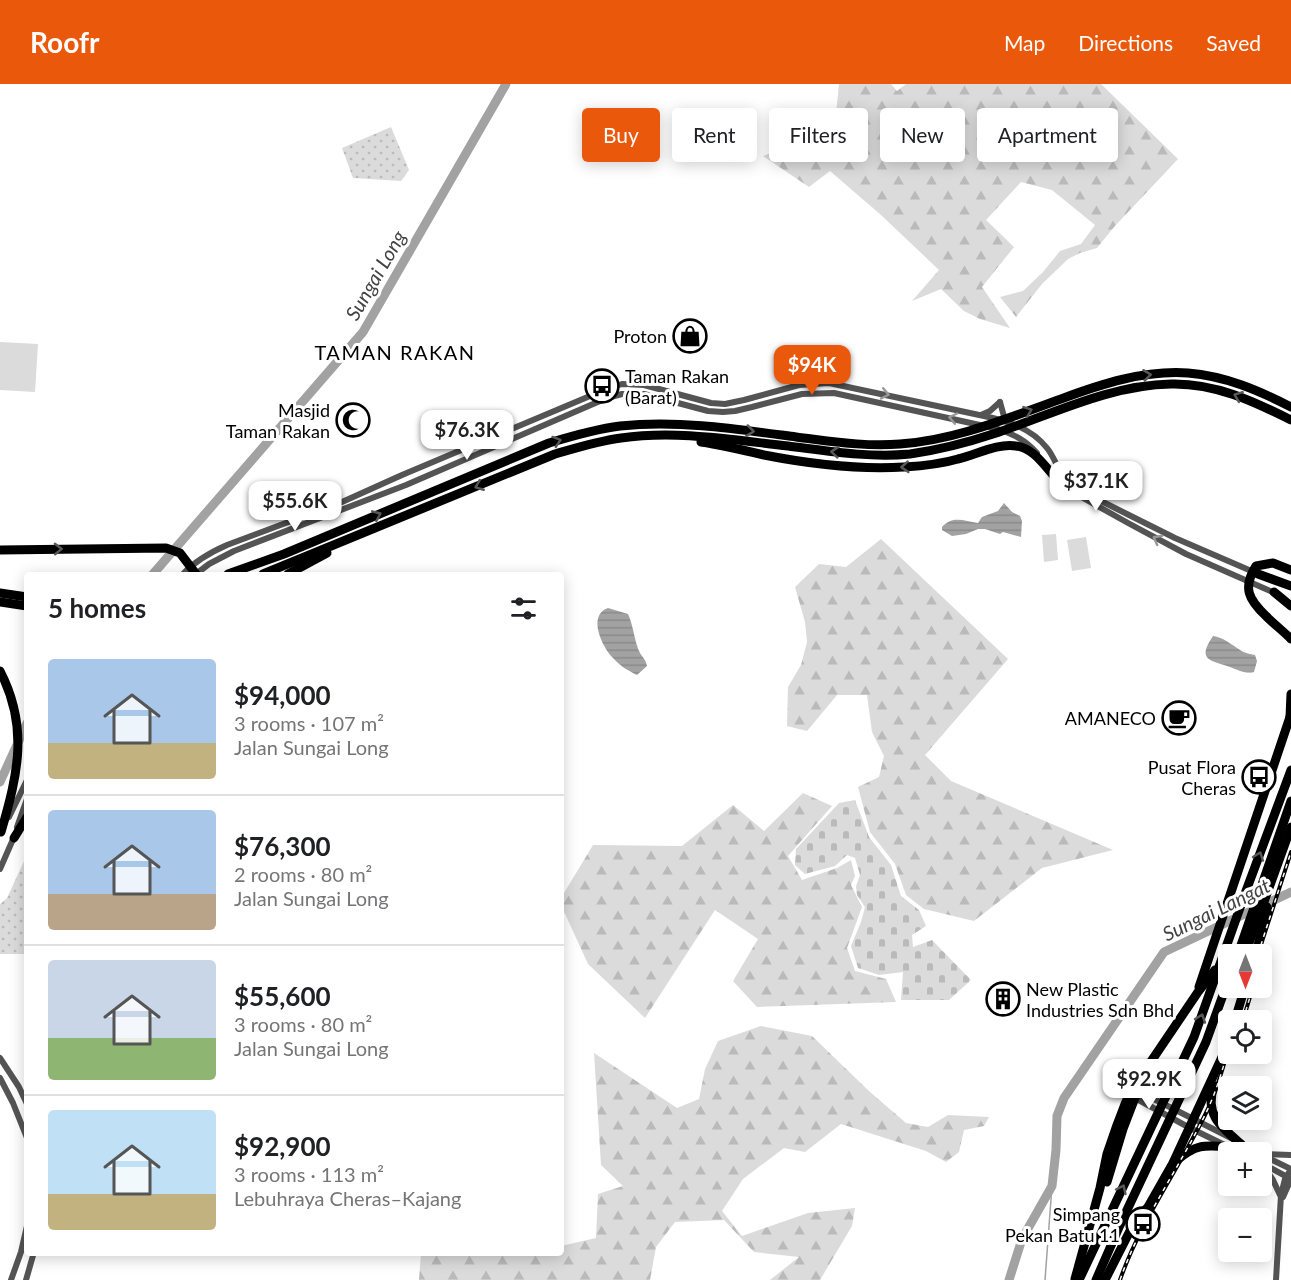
<!DOCTYPE html>
<html lang="en">
<head>
<meta charset="utf-8">
<style>
	:root { --surface:#fff; --page:#f2f2f2; --text:#202124; --muted:#757577; --line:#e0e0e0; --accent:#ea580c }
	body { margin:0; font-family:Lato,sans-serif; background:var(--page); color:var(--text); height:100vh; display:flex; flex-direction:column; font-size:22px; white-space:nowrap }
	* { box-sizing:border-box; margin:0 }
	p { font-size:20px; color:var(--muted) }
	.icon { flex:none; width:33px; height:33px; fill:none; stroke:currentColor; stroke-width:2; stroke-linecap:round; stroke-linejoin:round }
	.map { position:relative; flex:1; overflow:hidden }
	.drawer { position:absolute; left:24px; top:488px; width:540px; height:684px; display:flex; flex-direction:column; background:var(--surface); border-radius:6px; box-shadow:0 3px 15px #0003 }
	.drawer>* { flex:none }
	.guide { position:absolute; left:582px; top:24px; width:570px; height:54px; display:flex; gap:12px }
	.needle { width:39px; rotate:180deg }
	.tools { position:absolute; left:1218px; top:860px; display:grid; gap:12px }
	.tools a { display:grid; place-items:center; width:54px; height:54px; border-radius:6px; background:var(--surface); box-shadow:0 3px 15px #0003; font-size:30px }
	.price { position:absolute; translate:-50% -51px; padding:0 14px; border-radius:12px; background:#fff; color:#222; font-size:20px; line-height:39px; filter:drop-shadow(0 2px 3px #0008) }
	.price::after { content:''; position:absolute; left:50%; top:36px; width:18px; height:14px; margin-left:-9px; background:inherit; clip-path:polygon(0 0,100% 0,50% 100%) }
	.price.active { background:var(--accent); color:#fff }
	ul { padding:0; list-style:none }
	li { display:flex; align-items:center; gap:18px; height:150px; padding:0 24px }
	li+li { border-top:2px solid var(--line) }
	li span { display:grid; place-items:center; flex:none; width:168px; height:120px; border-radius:6px; color:#555 }
	li>.icon { margin-inline-start:auto }
	span .icon { width:72px; height:72px; fill:#fffc; stroke-width:1 }
	li b { font-size:26px }
	h2 { display:flex; justify-content:space-between; align-items:center; height:72px; padding:0 24px; font-size:26px }
	.tag { padding:0 21px; border-radius:6px; background:var(--surface); box-shadow:0 3px 15px #0003; font-size:21px; line-height:54px }
	.tag.active { background:var(--accent); color:#fff }
	header { display:flex; align-items:center; gap:36px; box-sizing:border-box; height:84px; padding:0 30px; background:var(--accent); color:#fff }
	header strong { font-size:28px }
	nav { display:flex; gap:33px; margin-inline-start:auto; font-size:21px }
	.map>svg:first-child { display:block }
	.grass { fill:url(#grass-dots) }
	.forest { fill:url(#forest-firs) }
	.cemetery { fill:url(#cemetery-stones) }
	.pitch { fill:#dbdbdb }
	.water { fill:url(#water-rules) }
	.lines { fill:none; stroke-linecap:round; stroke-linejoin:round }
	.stream { stroke:#a2a2a2; stroke-width:1.5 }
	.river { stroke:#a2a2a2; stroke-width:9 }
	.minor { stroke:#545454; stroke-width:6 }
	.highway { stroke:#000; stroke-width:9 }
	.rail-casing { stroke:#000; stroke-width:4 }
	.rail { stroke:#fff; stroke-width:1.5; stroke-dasharray:4.5; stroke-linecap:butt }
	.oneway { stroke:#595959 }
	.oneway2 { stroke:#989898 }
	.labels { text-anchor:middle; dominant-baseline:central; stroke-width:6; stroke-linejoin:round; paint-order:stroke }
	.poi-label { font-size:18px; fill:#000; stroke:#fff; text-anchor:end }
	.water-label { font-size:20px; font-style:italic; fill:#434343; stroke:#fff }
	.neighbourhood-label { font-size:20px; letter-spacing:1.5px; fill:#000; stroke:#fff }
</style>
</head>
<body>
<header>
<strong>Roofr</strong>
<nav><a>Map</a><a>Directions</a><a>Saved</a></nav>
</header>
<div class="map">
<svg width="1291" height="1196" viewBox="0 0 1291 1196">
	<defs>
		<pattern id="grass-dots" width="8" height="8" patternUnits="userSpaceOnUse" patternTransform="scale(1.5)"><rect width="8" height="8" fill="#dbdbdb"/><path d="M2 2h.1M6 6h.1" fill="none" stroke="#bababa" stroke-width="1.8" stroke-linecap="round"/></pattern>
		<pattern id="forest-firs" width="22" height="20" patternUnits="userSpaceOnUse" patternTransform="scale(1.5)"><rect width="22" height="20" fill="#dbdbdb"/><path d="M5 1l3.5 6h-7zM16 11l3.5 6h-7z" fill="#bababa"/></pattern>
		<pattern id="cemetery-stones" width="16" height="16" patternUnits="userSpaceOnUse" patternTransform="scale(1.5)"><rect width="16" height="16" fill="#dbdbdb"/><path d="M2 7V4a2 2 0 0 1 4 0v3zM10 15v-3a2 2 0 0 1 4 0v3z" fill="#bababa"/></pattern>
		<pattern id="water-rules" width="6" height="5" patternUnits="userSpaceOnUse" patternTransform="scale(1.5)"><rect width="6" height="5" fill="#a2a2a2"/><path d="M0 2.5h6" fill="none" stroke="#8a8a8a"/></pattern>
	</defs>
	<rect width="100%" height="100%" fill="#fff"/>
	<g class="grass">
		<polygon points="391,43 409,86 401,97 353,94 342,64"/>
		<polygon points="25,775 27,776 27,870 0,870 0,820 7,814"/>
	</g>
	<g class="forest">
		<polygon points="839,0 891,0 897,7 906,0 1101,0 1178,75 1114,143 1097,164 1080,169 1068,175 1042,200 1016,233 1000,213 1023,207 1043,188 1060,167 1081,160 1095,141 1052,106 1021,98 986,136 1014,163 982,203 1010,244 980,235 964,227 941,205 912,217 939,186 881,131 830,87 809,103 763,72 777,67 825,76 833,60"/>
		<polygon points="881,455 1008,575 925,671 951,697 1113,766 1042,784 974,837 924,825 906,811 895,780 870,748 858,703 879,693 884,672 872,648 867,611 837,611 807,647 787,642 788,603 801,581 807,558 805,538 795,503 819,480 846,483"/>
		<polygon points="803,709 832,722 788,772 802,796 837,784 851,776 855,792 851,801 862,823 847,864 855,887 886,895 896,918 757,923 733,897 758,855 715,826 645,934 588,880 561,821 561,814 593,761 682,762 733,721 764,747"/>
		<polygon points="761,942 812,952 870,1008 906,1039 928,1043 948,1031 989,1033 984,1042 964,1046 959,1068 946,1078 926,1067 841,1040 805,1068 784,1064 743,1095 722,1127 742,1152 808,1129 855,1124 852,1142 820,1196 770,1196 799,1173 754,1168 724,1136 675,1138 656,1163 650,1196 419,1196 421,1169 561,1168 561,1162 596,1154 598,1110 623,1102 601,1081 594,969 677,1024 699,1015 705,985 718,957"/>
	</g>
	<polygon class="cemetery" points="855,716 869,753 891,781 901,812 919,826 926,842 912,851 913,863 932,856 971,896 949,916 901,916 903,888 879,891 858,884 851,862 861,838 865,823 857,811 856,802 860,791 855,774 847,771 835,782 805,790 795,781 796,765 839,719"/>
	<g class="pitch">
		<polygon points="0,258 38,260 35,308 0,306"/>
		<polygon points="1056,450 1058,476 1044,478 1042,451"/>
		<polygon points="1086,453 1091,484 1072,487 1067,456"/>
	</g>
	<g class="water">
		<path d="M1004,419L1012,428L1020,432L1022,437L1021,453L1003,448L1000,450L985,445H978L966,450L952,452L942,446V443C953,431 964,437 978,439L982,433L998,427Z"/>
		<path d="M608,524L628,530C634,543 634,557 640,569C643,574 646,576 647,582L637,591C627,586 620,582 613,574C602,563 587,531 608,524Z"/>
		<path d="M1213,552C1223,553 1232,561 1240,566C1244,569 1250,570 1255,571L1257,577L1254,588C1245,590 1238,586 1230,583C1211,576 1196,577 1213,552Z"/>
	</g>
	<g class="lines">
		<polyline class="stream" points="1045,1196 1052,1102"/>
		<g class="river">
			<polyline points="153,490 363,248 506,0"/>
			<polyline points="0,698 27,639"/>
			<polyline points="1009,1196 1022,1155 1052,1102 1056,1066 1057,1032 1064,1014 1164,868 1291,808"/>
		</g>
		<g class="minor">
			<polyline points="1000,318 1005,336"/>
			<polyline points="981,331 990,327 1000,318"/>
			<polyline points="1052,389 1069,406 1128,439 1186,470 1277,510"/>
			<path d="M183,490C195,477 211,468 227,461L342,418L402,391L609,304L622,300L644,301L711,319L725,320L744,316L799,301L829,299L984,332C1008,337 1031,344 1047,364C1052,370 1055,378 1059,385C1065,394 1074,402 1083,408L1175,454L1256,489"/>
			<path d="M196,490L209,480L234,467L406,401L607,314L622,310H644L708,327L723,328L735,327L752,323L802,310L834,309L998,345C1015,351 1025,356 1037,369"/>
			<polyline points="9,733 27,696"/>
			<polyline points="17,743 27,715"/>
			<polyline points="0,785 14,753"/>
			<polyline points="0,974 19,1003 27,1020"/>
			<polyline points="0,994 13,1019 27,1054"/>
			<polyline points="1138,1007 1231,1054"/>
			<polyline points="1135,1014 1190,1044 1239,1068"/>
			<polyline points="1240,1059 1257,1068"/>
			<polyline points="1265,1070 1291,1071"/>
			<polyline points="1262,1071 1291,1085 1285,1095 1281,1111 1276,1196"/>
			<polyline points="1262,1080 1273,1096 1280,1111"/>
			<polyline points="1265,1081 1291,1095"/>
			<polyline points="1283,1113 1291,1095"/>
			<polyline points="11,1196 21,1168 27,1142"/>
			<polyline points="26,1196 34,1168"/>
		</g>
		<g class="highway">
			<path d="M701,358C722,361 743,366 764,371C810,380 857,386 904,383C922,382 941,380 958,375C976,371 997,359 1016,362C1033,364 1043,380 1054,392"/>
			<polyline points="0,466 166,464 180,469 196,490"/>
			<path d="M1291,486L1273,479L1256,482C1242,504 1249,516 1266,532C1274,540 1283,547 1291,555"/>
			<path d="M228,490L284,470L549,359C572,352 596,345 620,342C679,336 737,345 796,353C830,357 865,363 900,360C956,356 1008,334 1061,315C1101,300 1144,286 1188,289C1225,292 1258,306 1291,323"/>
			<path d="M263,490L555,370C576,364 598,357 621,354C676,346 733,356 788,362C828,367 869,374 910,370C938,366 966,359 993,350C1051,331 1109,301 1171,300C1215,299 1253,317 1291,336"/>
			<polyline points="288,490 327,469"/>
			<polyline points="1258,490 1291,502"/>
			<polyline points="1274,508 1291,522"/>
			<polyline points="0,509 27,513"/>
			<polyline points="0,518 27,522"/>
			<path d="M0,587C29,643 18,690 1,748"/>
			<polyline points="1290,633 1291,610"/>
			<polyline points="14,754 27,733"/>
			<polyline points="1238,870 1291,717"/>
			<polyline points="1245,870 1291,743"/>
			<polyline points="1256,870 1267,823"/>
			<polyline points="1199,903 1291,630"/>
			<polyline points="1235,936 1245,903"/>
			<path d="M1214,1002C1204,1030 1221,1043 1241,1060"/>
			<path d="M1176,1077C1196,1060 1204,1061 1229,1063"/>
			<polyline points="1107,1098 1123,1045 1138,1006"/>
			<polyline points="1075,1195 1100,1104 1107,1070 1117,1041 1125,1020 1135,999 1150,979 1198,908 1215,886"/>
			<polyline points="1079,1196 1194,953 1246,807 1291,686"/>
			<polyline points="1096,1196 1120,1141 1206,958 1228,897"/>
			<polyline points="1105,1196 1133,1141 1148,1123 1173,1079 1223,971 1228,955"/>
		</g>
		<defs>
			<g id="rail">
				<polyline points="1258,870 1291,768"/>
				<polyline points="1243,936 1253,903"/>
				<path d="M1120,1196C1140,1138 1178,1086 1205,1031C1215,1011 1222,988 1228,966"/>
			</g>
		</defs>
		<use href="#rail" class="rail-casing"/>
		<use href="#rail" class="rail"/>
	</g>
	<defs><path id="oneway-chevron" d="M-2-3.5L2.5 0L-2 3.5" fill="none" stroke-width="1.6" stroke-linecap="round" stroke-linejoin="round" transform="scale(1.5)"/></defs>
	<g class="oneway">
		<use href="#oneway-chevron" transform="translate(1147 291) rotate(-7)"/>
		<use href="#oneway-chevron" transform="translate(1238 312) rotate(-159)"/>
		<use href="#oneway-chevron" transform="translate(1028 327) rotate(-20)"/>
		<use href="#oneway-chevron" transform="translate(750 347) rotate(7)"/>
		<use href="#oneway-chevron" transform="translate(557 357) rotate(-18)"/>
		<use href="#oneway-chevron" transform="translate(835 368) rotate(-174)"/>
		<use href="#oneway-chevron" transform="translate(905 383) rotate(176)"/>
		<use href="#oneway-chevron" transform="translate(479 402) rotate(158)"/>
		<use href="#oneway-chevron" transform="translate(377 431) rotate(-23)"/>
		<use href="#oneway-chevron" transform="translate(58 465) rotate(-1)"/>
		<use href="#oneway-chevron" transform="translate(1259 772) rotate(-70)"/>
		<use href="#oneway-chevron" transform="translate(1201 934) rotate(-71)"/>
		<use href="#oneway-chevron" transform="translate(1122 1105) rotate(-65)"/>
	</g>
	<g class="oneway2">
		<use href="#oneway-chevron" transform="translate(885 310) rotate(12)"/>
		<use href="#oneway-chevron" transform="translate(953 334) rotate(-168)"/>
		<use href="#oneway-chevron" transform="translate(1157 455) rotate(-152)"/>
	</g>
	<defs>
		<symbol id="shop-ring" viewBox="-11 -11 22 22"><circle r="9.5" fill="#fff" stroke="#000" stroke-width="1.5"/><path d="M-5-2.5h2.3a2.7 3.5 0 0 1 5.4 0H5L5.5 6h-11ZM-1.5-2.5h3a1.5 2.3 0 0 0-3 0Z" fill="#000"/></symbol>
		<symbol id="bus-ring" viewBox="-11 -11 22 22"><circle r="9.5" fill="#fff" stroke="#000" stroke-width="1.5"/><path d="M-5-6H5V4H4V6H2V4H-2V6H-4V4H-5ZM-3.5-4V0h7V-4ZM-3.5 1.2v1.5H-2V1.2ZM2 1.2v1.5H3.5V1.2Z" fill="#000"/></symbol>
		<symbol id="mosque-ring" viewBox="-11 -11 22 22"><circle r="9.5" fill="#fff" stroke="#000" stroke-width="1.5"/><path d="M3.5-4.9A6 6 0 1 0 3.5 4.9A5 5 0 1 1 3.5-4.9Z" fill="#000"/></symbol>
		<symbol id="cafe-ring" viewBox="-11 -11 22 22"><circle r="9.5" fill="#fff" stroke="#000" stroke-width="1.5"/><path d="M-5.5-4.5H6V0H3Q3 3.5 0 3.5H-2.5Q-5.5 3.5-5.5 0ZM3-3.2v2h1.7v-2ZM-6 4.5H4V6H-6Z" fill="#000"/></symbol>
		<symbol id="building-ring" viewBox="-11 -11 22 22"><circle r="9.5" fill="#fff" stroke="#000" stroke-width="1.5"/><path d="M-4-6H4V6H1V3H-1V6H-4ZM-2.5-4.3h1.7v1.8h-1.7ZM.8-4.3h1.7v1.8H.8ZM-2.5-1h1.7V.8h-1.7ZM.8-1h1.7V.8H.8Z" fill="#000"/></symbol>
	</defs>
	<g fill-rule="evenodd">
		<use href="#shop-ring" x="671" y="233" width="38" height="38"/>
		<use href="#bus-ring" x="583" y="283" width="38" height="38"/>
		<use href="#mosque-ring" x="334" y="317" width="38" height="38"/>
		<use href="#cafe-ring" x="1160" y="615" width="38" height="38"/>
		<use href="#bus-ring" x="1240" y="674" width="38" height="38"/>
		<use href="#building-ring" x="984" y="896" width="38" height="38"/>
		<use href="#bus-ring" x="1124" y="1121" width="38" height="38"/>
	</g>
	<g class="labels">
		<g class="poi-label">
			<text x="667" y="252">Proton</text>
			<text x="625" y="292" text-anchor="start">Taman Rakan<tspan x="625" dy="21">(Barat)</tspan></text>
			<text x="330" y="326">Masjid<tspan x="330" dy="21">Taman Rakan</tspan></text>
			<text x="1156" y="634">AMANECO</text>
			<text x="1236" y="683">Pusat Flora<tspan x="1236" dy="21">Cheras</tspan></text>
			<text x="1026" y="905" text-anchor="start">New Plastic<tspan x="1026" dy="21">Industries Sdn Bhd</tspan></text>
			<text x="1120" y="1130">Simpang<tspan x="1120" dy="21">Pekan Batu 11</tspan></text>
		</g>
		<g class="water-label">
			<text transform="translate(375 191) rotate(-60)">Sungai Long</text>
			<text transform="translate(1216 825) rotate(-26)">Sungai Langat</text>
		</g>
		<g class="neighbourhood-label">
			<text x="395" y="268">TAMAN RAKAN</text>
		</g>
	</g>
</svg>
<div class="tools">
<a><svg class="needle" viewBox="-14 -14 28 28"><path d="M0-13l5 13h-10z" fill="#e53935"/><path d="M0 13l5-13h-10z" fill="#757577"/></svg></a>
<a><svg class="icon" aria-label="locate" viewBox="0 0 24 24"><circle cx="12" cy="12" r="6"/><path d="M12 2v4M12 18v4M2 12h4M18 12h4"/></svg></a>
<a><svg class="icon" aria-label="layers" viewBox="0 0 24 24"><path d="M12 4l9 5-9 5-9-5zM3 14l9 5 9-5"/></svg></a>
<a>+</a>
<a>−</a>
</div>
<b class="price active" style="left:812px;top:312px">$94K</b>
<b class="price" style="left:467px;top:377px">$76.3K</b>
<b class="price" style="left:1096px;top:428px">$37.1K</b>
<b class="price" style="left:295px;top:448px">$55.6K</b>
<b class="price" style="left:1149px;top:1026px">$92.9K</b>
<div class="guide">
<a class="tag active">Buy</a>
<a class="tag">Rent</a>
<a class="tag">Filters</a>
<a class="tag">New</a>
<a class="tag">Apartment</a>
</div>
<section class="drawer">
<h2>5 homes<svg class="icon" aria-label="filters" viewBox="0 0 24 24"><path d="M4 7h16M4 17h16"/><circle cx="9" cy="7" r="2"/><circle cx="15" cy="17" r="2"/></svg></h2>
<ul>
<li><span style="background:linear-gradient(#a9c7e8 70%,#c2b280 0)"><svg class="icon" aria-label="home" viewBox="0 0 24 24"><path d="M3 11l9-7 9 7M6 9v11h12V9"/></svg></span><div><b>$94,000</b><p>3 rooms · 107 m²</p><p>Jalan Sungai Long</p></div></li>
<li><span style="background:linear-gradient(#a9c7e8 70%,#b9a48a 0)"><svg class="icon" aria-label="home" viewBox="0 0 24 24"><path d="M3 11l9-7 9 7M6 9v11h12V9"/></svg></span><div><b>$76,300</b><p>2 rooms · 80 m²</p><p>Jalan Sungai Long</p></div></li>
<li><span style="background:linear-gradient(#c9d6e8 65%,#8fb573 0)"><svg class="icon" aria-label="home" viewBox="0 0 24 24"><path d="M3 11l9-7 9 7M6 9v11h12V9"/></svg></span><div><b>$55,600</b><p>3 rooms · 80 m²</p><p>Jalan Sungai Long</p></div></li>
<li><span style="background:linear-gradient(#bfe0f5 70%,#c2b280 0)"><svg class="icon" aria-label="home" viewBox="0 0 24 24"><path d="M3 11l9-7 9 7M6 9v11h12V9"/></svg></span><div><b>$92,900</b><p>3 rooms · 113 m²</p><p>Lebuhraya Cheras–Kajang</p></div></li>
</ul>
</section>
</div>
</body>
</html>
